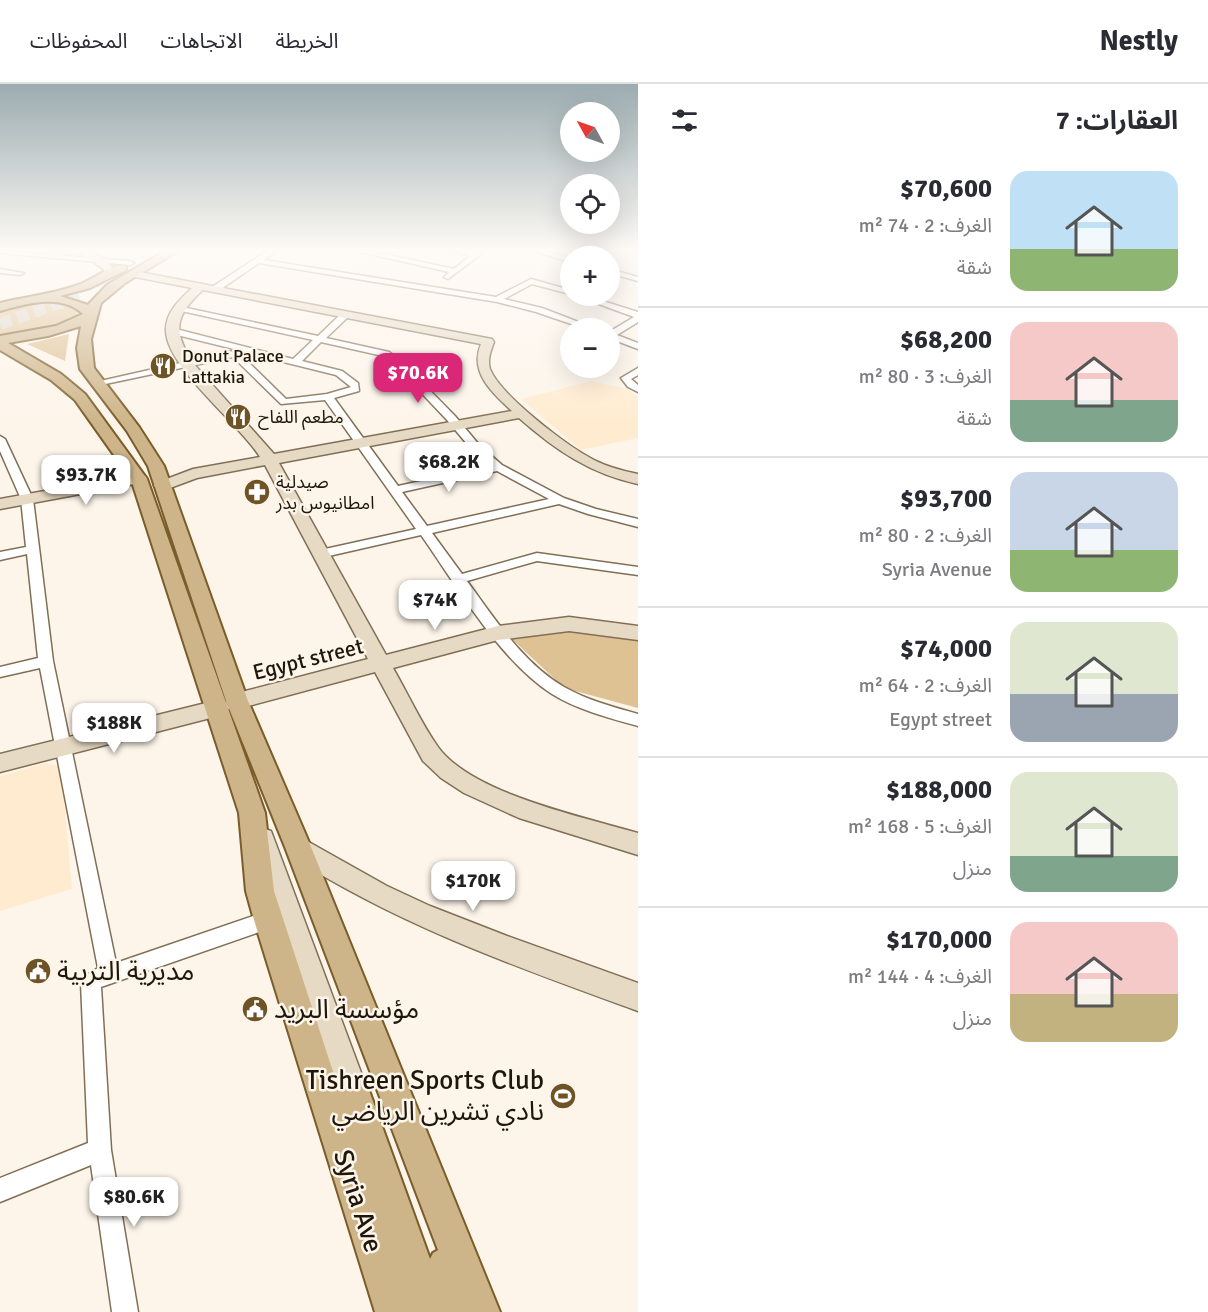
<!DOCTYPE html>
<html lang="ar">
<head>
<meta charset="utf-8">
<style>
	:root { --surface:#fff; --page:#f7f7f7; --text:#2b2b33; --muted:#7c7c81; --line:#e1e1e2; --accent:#db2777 }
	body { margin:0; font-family:Signika,"Noto Sans Arabic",sans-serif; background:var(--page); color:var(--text); direction:rtl; height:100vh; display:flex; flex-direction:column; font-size:22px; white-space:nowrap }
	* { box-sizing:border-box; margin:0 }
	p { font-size:20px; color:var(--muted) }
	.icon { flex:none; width:33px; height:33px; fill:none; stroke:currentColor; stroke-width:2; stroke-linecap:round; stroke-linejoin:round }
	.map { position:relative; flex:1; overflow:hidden; direction:ltr }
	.details { display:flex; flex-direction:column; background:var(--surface); width:570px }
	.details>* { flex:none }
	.needle { width:39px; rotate:310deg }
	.tools { position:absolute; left:560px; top:18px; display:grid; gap:12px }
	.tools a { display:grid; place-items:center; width:60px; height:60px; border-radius:50%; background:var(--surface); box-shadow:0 6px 24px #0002; font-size:30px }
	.price { position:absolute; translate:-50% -51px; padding:0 14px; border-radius:12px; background:#fff; color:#222; font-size:20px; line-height:39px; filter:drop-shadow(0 2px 3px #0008) }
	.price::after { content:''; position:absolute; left:50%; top:36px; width:18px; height:14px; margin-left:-9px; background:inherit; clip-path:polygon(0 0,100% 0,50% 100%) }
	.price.selected { background:var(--accent); color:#fff }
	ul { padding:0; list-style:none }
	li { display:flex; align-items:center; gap:18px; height:150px; padding:0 30px }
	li+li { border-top:2px solid var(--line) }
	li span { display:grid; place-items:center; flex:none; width:168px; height:120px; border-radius:18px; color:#555 }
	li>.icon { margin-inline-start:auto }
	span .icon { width:72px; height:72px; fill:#fffc; stroke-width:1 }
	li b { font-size:26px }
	h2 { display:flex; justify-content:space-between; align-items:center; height:72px; padding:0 30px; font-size:26px }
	header { display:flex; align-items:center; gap:36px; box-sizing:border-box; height:84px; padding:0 30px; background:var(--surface); border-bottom:2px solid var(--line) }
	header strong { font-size:28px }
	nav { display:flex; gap:33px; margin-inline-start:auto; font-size:21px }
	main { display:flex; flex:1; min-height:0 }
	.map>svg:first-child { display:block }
	.built { fill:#ffecd0 }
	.green { fill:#dfc293 }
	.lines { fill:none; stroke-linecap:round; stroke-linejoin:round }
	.primary-tunnel { stroke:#dbd4c9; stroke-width:12; stroke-dasharray:12 6; stroke-linecap:butt }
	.street-casing { stroke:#806f55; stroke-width:3 }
	.secondary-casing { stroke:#806f55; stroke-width:3 }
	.primary-casing { stroke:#7b5d2a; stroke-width:4 }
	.street { fill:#fff; fill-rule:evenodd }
	.secondary { fill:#e6dac4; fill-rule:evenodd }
	.primary { fill:#ceb589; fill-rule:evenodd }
	.labels { text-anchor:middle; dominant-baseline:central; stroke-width:5; stroke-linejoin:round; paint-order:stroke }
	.far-poi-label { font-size:18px; fill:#1d170c; stroke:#fdf5ea; text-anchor:start }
	.street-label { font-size:22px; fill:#1d170c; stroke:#fdf5ea }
	.near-poi-label { font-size:27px; fill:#1d170c; stroke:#fdf5ea; text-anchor:start }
	.near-street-label { font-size:27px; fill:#1d170c; stroke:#fdf5ea }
</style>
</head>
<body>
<header>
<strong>Nestly</strong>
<nav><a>الخريطة</a><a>الاتجاهات</a><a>المحفوظات</a></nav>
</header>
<main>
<section class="details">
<h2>العقارات: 7<svg class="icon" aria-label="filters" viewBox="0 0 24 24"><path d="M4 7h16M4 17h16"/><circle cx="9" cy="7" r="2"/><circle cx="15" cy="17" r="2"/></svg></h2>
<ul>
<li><span style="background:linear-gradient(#bfe0f5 65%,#8fb573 0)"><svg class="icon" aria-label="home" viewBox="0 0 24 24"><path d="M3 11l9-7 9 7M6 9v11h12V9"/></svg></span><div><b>$70,600</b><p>الغرف: 2 · 74 m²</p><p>شقة</p></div></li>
<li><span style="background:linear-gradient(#f6c9c9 65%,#7fa58c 0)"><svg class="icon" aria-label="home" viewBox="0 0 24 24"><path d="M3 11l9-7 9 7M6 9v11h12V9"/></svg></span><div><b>$68,200</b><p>الغرف: 3 · 80 m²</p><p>شقة</p></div></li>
<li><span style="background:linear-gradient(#c9d6e8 65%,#8fb573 0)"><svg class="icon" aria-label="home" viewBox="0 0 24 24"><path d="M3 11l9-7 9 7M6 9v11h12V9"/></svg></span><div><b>$93,700</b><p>الغرف: 2 · 80 m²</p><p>Syria Avenue</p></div></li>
<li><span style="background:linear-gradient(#dfe7d0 60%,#9aa5b1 0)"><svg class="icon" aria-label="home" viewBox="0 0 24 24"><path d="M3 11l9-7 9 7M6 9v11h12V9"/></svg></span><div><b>$74,000</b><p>الغرف: 2 · 64 m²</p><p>Egypt street</p></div></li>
<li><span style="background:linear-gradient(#dfe7d0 70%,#7fa58c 0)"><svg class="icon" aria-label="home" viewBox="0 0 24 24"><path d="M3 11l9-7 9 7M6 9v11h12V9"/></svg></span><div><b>$188,000</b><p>الغرف: 5 · 168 m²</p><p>منزل</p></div></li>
<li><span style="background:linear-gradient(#f6c9c9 60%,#c2b280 0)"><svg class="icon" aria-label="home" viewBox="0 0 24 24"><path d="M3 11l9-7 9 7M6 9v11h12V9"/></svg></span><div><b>$170,000</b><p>الغرف: 4 · 144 m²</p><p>منزل</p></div></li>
</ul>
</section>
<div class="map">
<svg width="638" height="1228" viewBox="0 0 638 1228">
	<rect width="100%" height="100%" fill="#fdf5ea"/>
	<g class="built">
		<polygon points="592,297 627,305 638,313 638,354 581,366 521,315"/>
		<polygon points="46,679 61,683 72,805 0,827 0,692"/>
	</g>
	<g class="green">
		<path d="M36,217C54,217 68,218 84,229L83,232L48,243L0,251V227Z"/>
		<polygon points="69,250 65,277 27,260"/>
		<polygon points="564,545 638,556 638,624 564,604 511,554"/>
	</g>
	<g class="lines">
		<polyline class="primary-tunnel" points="0,240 79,212"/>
		<defs>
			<g id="street">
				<polygon points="0,167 130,177 134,179 130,181 0,169"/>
				<polygon points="267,167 276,167 264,176 496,213 531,195 570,206 570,210 532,200 504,215 542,224 594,244 583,244 536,228 497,218 259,179 218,207 212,207 212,203"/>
				<polygon points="356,167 370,167 454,185 470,172 452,167 485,167 448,195 444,193 449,188"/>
				<polygon points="533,167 545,167 570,174 570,178"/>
				<polygon points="0,185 24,189 20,191 0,189"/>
				<polygon points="609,185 638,193 638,197 609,189"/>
				<polygon points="577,212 587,212 638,228 638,238 617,251 638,259 638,265 609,254 609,248 634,233"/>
				<path d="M177,222L318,252L342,229H348V233L326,254L389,268L401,277L455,332L480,362L502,381L564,414L596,425L638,435V443L588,430L559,420L432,449L462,490L537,469L638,483V491L537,477L467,497C495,535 522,578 564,603C587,616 613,623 638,630V642C609,634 578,626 552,610C499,576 457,502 421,451L320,474L316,473L314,470L316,467L416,445L325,316L281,320L233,273L96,302V298L238,266L169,249V245L172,244L293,275L313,256L177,226ZM321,258L383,272L395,281L447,336L472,366L490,382L398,402L334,314L359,307L358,299L342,287L302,277ZM247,269L336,291L351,303L327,310L286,315L241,271ZM497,387L549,415L427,442L402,408Z"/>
				<polygon points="638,284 638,291 631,295 638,301 638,308 628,303 621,294"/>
				<polygon points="0,352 5,355 33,415 53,577 116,879 268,827 275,830 277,836 275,842 268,845 101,903 111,1066 138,1228 112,1228 91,1081 0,1118 0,1094 88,1059 81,899 84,892 98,884 40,584 0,593 0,583 38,574 27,470 0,476 0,468 26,463 21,415 0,367"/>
			</g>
			<g id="secondary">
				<path d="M55,167C82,167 101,163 116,190L111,193L107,192L103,185L80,168L49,174L44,171Z"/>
				<path d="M134,187L492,255L494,258C491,266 487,276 490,285C500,311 568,363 594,376C608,383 623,387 638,390V400C591,390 555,366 519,334L279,379L386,571L498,542L569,533L638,542V556L569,547L498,556L393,584C408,610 421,639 438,663C472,710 584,733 638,749V771L519,734L464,709L441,694L423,677L375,588L237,625L230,623L226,617L230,611L368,575L265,381L197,394L162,407L154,402L156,399L193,385L260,373C240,340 167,284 166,247C165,229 180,215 192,204L130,192L129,190ZM203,206L481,260C469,288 492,309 512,327L274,370L193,279C172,247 175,231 203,206Z"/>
				<polygon points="139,390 145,392 147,395 145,398 0,425 0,415"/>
				<polygon points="218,616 226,618 229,624 226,630 0,688 0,670"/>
				<polygon points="262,744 271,747 274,755 369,1010 365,1021 354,1025 343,1021 339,1010 250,755 253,747"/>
				<path d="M298,752L387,802L430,822L507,852L638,899V927C517,883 398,841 289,771L286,763L289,755Z"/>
			</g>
			<path id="primary" d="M165,167H178L125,199L101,219L91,255L94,284L139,343L164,382L248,617L311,763L500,1228H375L254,836L246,807L239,729L131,395L75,316L51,296L0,266V252L56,242L83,230C61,209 26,220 0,227V219C28,212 56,210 83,199C96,194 112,179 126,182V186L90,204L60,212L88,221L107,201ZM81,242L77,264L80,285L127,347L148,382L226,617L285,763L438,1166L433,1169L430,1175L366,998L354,994L342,998L339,1006L274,807L265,729L147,395L85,310L61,290L8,259L48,252Z"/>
		</defs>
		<use href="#street" class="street-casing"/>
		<use href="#secondary" class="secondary-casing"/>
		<use href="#primary" class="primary-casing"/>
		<use href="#street" class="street"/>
		<use href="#secondary" class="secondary"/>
		<use href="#primary" class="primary"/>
	</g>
	<linearGradient id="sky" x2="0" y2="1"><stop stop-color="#9bacb0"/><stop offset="0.49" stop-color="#fefaf6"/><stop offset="1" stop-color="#fefaf6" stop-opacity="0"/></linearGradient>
	<rect width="638" height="339" fill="url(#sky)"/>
	<defs>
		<symbol id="restaurant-disc" viewBox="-11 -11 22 22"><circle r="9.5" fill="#6d5325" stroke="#fdf5ea"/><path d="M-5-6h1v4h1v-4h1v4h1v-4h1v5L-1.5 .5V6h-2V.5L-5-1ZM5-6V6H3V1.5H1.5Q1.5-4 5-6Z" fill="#fff"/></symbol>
		<symbol id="pharmacy-disc" viewBox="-11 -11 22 22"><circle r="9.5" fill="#6d5325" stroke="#fdf5ea"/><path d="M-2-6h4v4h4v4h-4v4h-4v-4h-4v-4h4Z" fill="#fff"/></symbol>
		<symbol id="civic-disc" viewBox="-11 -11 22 22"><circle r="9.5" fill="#6d5325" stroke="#fdf5ea"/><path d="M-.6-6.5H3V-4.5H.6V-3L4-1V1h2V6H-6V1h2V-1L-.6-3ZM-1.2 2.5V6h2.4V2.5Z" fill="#fff"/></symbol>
		<symbol id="stadium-disc" viewBox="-11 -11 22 22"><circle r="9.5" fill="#6d5325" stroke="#fdf5ea"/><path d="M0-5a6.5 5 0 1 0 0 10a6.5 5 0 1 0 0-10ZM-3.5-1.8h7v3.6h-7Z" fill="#fff"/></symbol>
	</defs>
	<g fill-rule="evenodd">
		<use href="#restaurant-disc" x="148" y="267" width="30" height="30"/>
		<use href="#restaurant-disc" x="223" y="318" width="30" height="30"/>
		<use href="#pharmacy-disc" x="242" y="393" width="30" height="30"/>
		<use href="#civic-disc" x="23" y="872" width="30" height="30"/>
		<use href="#civic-disc" x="240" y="910" width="30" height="30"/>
		<use href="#stadium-disc" x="548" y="997" width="30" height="30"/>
	</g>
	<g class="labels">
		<g class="far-poi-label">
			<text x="182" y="272">Donut Palace<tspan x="182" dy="21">Lattakia</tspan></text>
			<text x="258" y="333">مطعم اللفاح</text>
			<text x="276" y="398">صيدلية<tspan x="276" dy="21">امطانيوس بدر</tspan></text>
		</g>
		<g class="street-label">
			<text transform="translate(308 575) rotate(-14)">Egypt street</text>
		</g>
		<g class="near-poi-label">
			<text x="57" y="887">مديرية التربية</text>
			<text x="274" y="925">مؤسسة البريد</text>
			<text x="544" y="996" text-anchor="end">Tishreen Sports Club<tspan x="544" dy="31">نادي تشرين الرياضي</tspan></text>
		</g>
		<g class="near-street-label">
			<text transform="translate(358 1117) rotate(72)">Syria Ave</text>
		</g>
	</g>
</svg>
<div class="tools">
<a><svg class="needle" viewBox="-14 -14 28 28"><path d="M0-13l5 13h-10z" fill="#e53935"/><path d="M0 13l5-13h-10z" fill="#7c7c81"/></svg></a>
<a><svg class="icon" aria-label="locate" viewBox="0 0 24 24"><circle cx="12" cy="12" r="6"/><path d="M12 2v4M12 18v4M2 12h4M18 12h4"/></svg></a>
<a>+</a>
<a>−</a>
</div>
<b class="price selected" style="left:418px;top:320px">$70.6K</b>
<b class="price" style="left:449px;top:409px">$68.2K</b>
<b class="price" style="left:86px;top:422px">$93.7K</b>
<b class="price" style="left:435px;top:547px">$74K</b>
<b class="price" style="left:114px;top:670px">$188K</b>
<b class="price" style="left:473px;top:828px">$170K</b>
<b class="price" style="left:134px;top:1144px">$80.6K</b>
</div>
</main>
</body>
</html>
